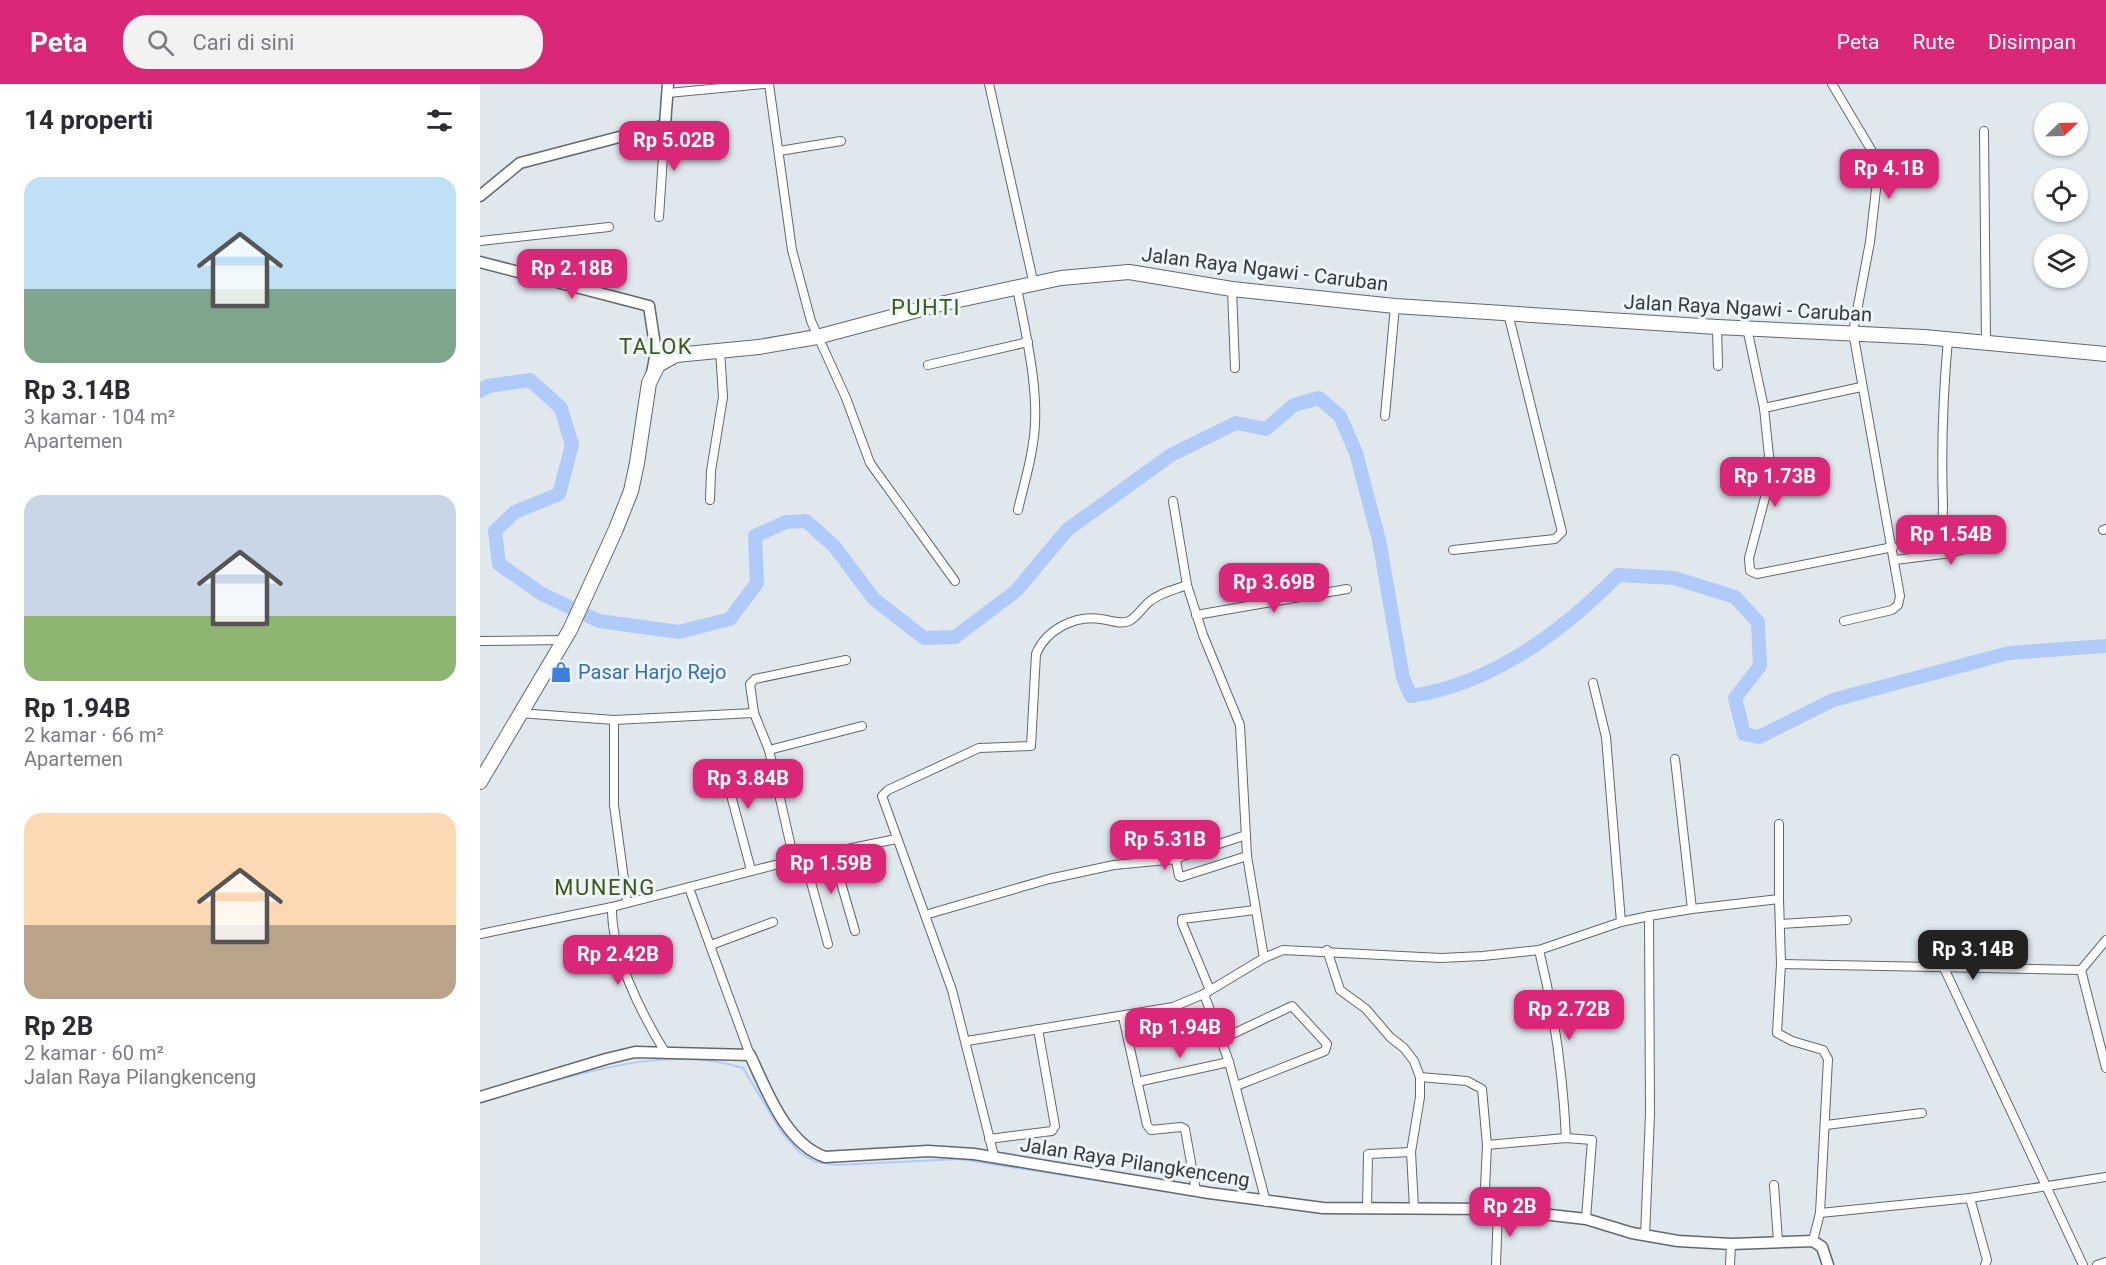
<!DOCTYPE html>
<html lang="id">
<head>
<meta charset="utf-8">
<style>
	:root { --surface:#fff; --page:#f2f2f3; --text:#2b2b33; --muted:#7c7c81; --accent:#db2777 }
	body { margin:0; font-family:Roboto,sans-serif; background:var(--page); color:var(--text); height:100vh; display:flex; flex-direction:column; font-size:22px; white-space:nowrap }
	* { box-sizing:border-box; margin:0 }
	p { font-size:20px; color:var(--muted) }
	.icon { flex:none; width:33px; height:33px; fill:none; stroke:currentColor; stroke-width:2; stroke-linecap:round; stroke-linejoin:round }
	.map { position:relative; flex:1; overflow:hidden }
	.sheet { display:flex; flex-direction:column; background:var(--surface); width:480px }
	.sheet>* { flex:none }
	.needle { width:39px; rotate:67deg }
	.buttons { position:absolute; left:1554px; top:18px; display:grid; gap:12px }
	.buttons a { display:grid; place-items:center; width:54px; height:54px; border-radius:50%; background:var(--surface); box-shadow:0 2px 4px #0004; font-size:30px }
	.price { position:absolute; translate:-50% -51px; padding:0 14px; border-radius:12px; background:var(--accent); color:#fff; font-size:20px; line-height:39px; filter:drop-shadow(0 2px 3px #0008) }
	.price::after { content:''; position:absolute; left:50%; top:36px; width:18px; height:14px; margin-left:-9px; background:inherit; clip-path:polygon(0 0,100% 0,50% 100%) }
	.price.selected { background:#222; color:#fff }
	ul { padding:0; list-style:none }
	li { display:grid; align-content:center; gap:12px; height:318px; padding:0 24px }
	li span { display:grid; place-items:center; height:186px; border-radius:18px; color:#555 }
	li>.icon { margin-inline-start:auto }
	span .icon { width:108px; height:108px; fill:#fffc; stroke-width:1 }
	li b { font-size:26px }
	h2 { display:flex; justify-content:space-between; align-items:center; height:72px; padding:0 24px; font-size:26px }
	header { display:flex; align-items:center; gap:36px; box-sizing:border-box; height:84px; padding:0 30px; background:var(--accent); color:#fff }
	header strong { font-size:28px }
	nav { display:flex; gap:33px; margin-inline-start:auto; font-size:21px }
	.search { width:420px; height:54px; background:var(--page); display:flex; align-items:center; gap:15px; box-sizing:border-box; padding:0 21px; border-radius:24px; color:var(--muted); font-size:22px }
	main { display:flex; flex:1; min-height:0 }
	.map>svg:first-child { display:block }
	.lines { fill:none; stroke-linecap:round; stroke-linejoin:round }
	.stream { stroke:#b0cafa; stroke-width:2 }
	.river { stroke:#b0cafa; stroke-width:14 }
	.street-casing { stroke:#61686e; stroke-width:10 }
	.secondary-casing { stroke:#61686e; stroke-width:13 }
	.highway-casing { stroke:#61686e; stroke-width:16 }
	.street { stroke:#fff; stroke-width:8 }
	.secondary { stroke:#fff; stroke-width:10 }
	.highway { stroke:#fff; stroke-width:14 }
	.labels { text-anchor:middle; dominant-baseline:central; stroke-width:6; stroke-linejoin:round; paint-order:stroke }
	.street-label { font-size:20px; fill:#383b3d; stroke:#edf5fb }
	.shop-label { font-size:20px; fill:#366cbe; stroke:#edf5fb; text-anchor:start }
	.quarter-label { font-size:22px; letter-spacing:1.5px; fill:#3d5a16; stroke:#edf5fb }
</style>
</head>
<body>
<header>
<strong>Peta</strong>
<div class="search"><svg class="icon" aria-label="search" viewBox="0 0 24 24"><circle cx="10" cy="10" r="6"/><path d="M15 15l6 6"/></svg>Cari di sini</div>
<nav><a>Peta</a><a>Rute</a><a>Disimpan</a></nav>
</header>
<main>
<section class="sheet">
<h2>14 properti<svg class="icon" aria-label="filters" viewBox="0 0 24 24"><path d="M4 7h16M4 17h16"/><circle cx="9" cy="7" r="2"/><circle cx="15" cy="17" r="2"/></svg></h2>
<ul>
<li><span style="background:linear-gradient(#bfe0f5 60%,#7fa58c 0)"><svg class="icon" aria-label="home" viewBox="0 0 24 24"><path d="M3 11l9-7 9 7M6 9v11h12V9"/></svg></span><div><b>Rp 3.14B</b><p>3 kamar · 104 m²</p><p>Apartemen</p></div></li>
<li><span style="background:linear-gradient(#c9d6e8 65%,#8fb573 0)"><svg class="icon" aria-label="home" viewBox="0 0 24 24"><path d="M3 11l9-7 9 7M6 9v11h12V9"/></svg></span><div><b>Rp 1.94B</b><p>2 kamar · 66 m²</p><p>Apartemen</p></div></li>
<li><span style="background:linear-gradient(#ffd9b3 60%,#b9a48a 0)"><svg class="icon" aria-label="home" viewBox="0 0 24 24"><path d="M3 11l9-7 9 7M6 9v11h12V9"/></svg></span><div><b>Rp 2B</b><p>2 kamar · 60 m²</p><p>Jalan Raya Pilangkenceng</p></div></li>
</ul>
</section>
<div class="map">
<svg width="1626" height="1181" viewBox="0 0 1626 1181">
	<rect width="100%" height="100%" fill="#e0e8ee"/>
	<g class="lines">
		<g class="stream">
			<path d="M69,998C132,981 200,964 263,984L301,1047L319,1068L335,1078L357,1081L480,1075L690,1108"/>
			<polyline points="752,1117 820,1126"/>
			<polyline points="850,1129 1009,1130"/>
		</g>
		<path class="river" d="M0,307L8,302L50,296L81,324L92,361L79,410L35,428L15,447L19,480L62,510L119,537L199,548L250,535L277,499L275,452L306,438L326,437L354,462L394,515L444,554L475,553L536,507L587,446L691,371L756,339L786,345L814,321L839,314L860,332L876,369L899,456L923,594L931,612C1013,600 1082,548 1138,491L1194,494L1255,513L1278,538L1280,582L1255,614L1264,650L1279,653L1353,616L1529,569L1626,562"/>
		<defs>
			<g id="street">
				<polyline points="289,0 312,166 331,237 366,314 390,379 475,497"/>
				<polyline points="509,0 554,201"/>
				<polyline points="1352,0 1399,79 1390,158 1373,248 1420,512 1418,521 1412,526 1364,537"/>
				<polyline points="188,9 284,0"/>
				<polyline points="1504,47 1506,258"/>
				<polyline points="299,67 361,57"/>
				<polyline points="179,133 185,41"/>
				<polyline points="0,157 129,143"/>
				<path d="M537,204C546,251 561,312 553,359C550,382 543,404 538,426"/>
				<polyline points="752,205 755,284"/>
				<polyline points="1237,243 1238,282"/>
				<polyline points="1267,244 1284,324 1291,391 1269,474 1270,487 1277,490 1413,463"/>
				<polyline points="448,281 548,258"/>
				<polyline points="1284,324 1381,303"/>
				<polyline points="905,332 915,222"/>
				<polyline points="230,416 231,387 243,313 240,266"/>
				<polyline points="693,417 707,501 723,551 760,641 767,772 784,874"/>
				<polyline points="1623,446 1626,445"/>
				<polyline points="973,466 1075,455 1082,448 1028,229"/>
				<path d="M1463,470C1460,451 1463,439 1463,421C1461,365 1463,311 1468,255"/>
				<polyline points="1415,476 1463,470 1521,457"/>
				<polyline points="716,531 867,505"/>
				<polyline points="0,557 84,556"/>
				<polyline points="1113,599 1126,653 1141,838"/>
				<polyline points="39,629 134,636 274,629"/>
				<polyline points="134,636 134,721 147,818"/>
				<polyline points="289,666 382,642"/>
				<polyline points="1195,675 1212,825"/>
				<polyline points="766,751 700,773 696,777 699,792 701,793 767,772"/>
				<polyline points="352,768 375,847"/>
				<polyline points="324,773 348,860"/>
				<polyline points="314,776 289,666 274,629 270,600 275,595 366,576"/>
				<polyline points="271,786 248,700 257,694 294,684"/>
				<polyline points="209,804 270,971"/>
				<polyline points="1299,815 1299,740"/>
				<path d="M132,823C131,870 161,929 185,968"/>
				<polyline points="445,831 569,795 634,781 697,775"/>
				<polyline points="1300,840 1367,836"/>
				<polyline points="0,850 132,823 314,776 416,755"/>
				<polyline points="231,861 293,838"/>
				<polyline points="847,866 860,906 886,925 910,953 924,964 934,977 940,993 940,1013 931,1068 934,1124"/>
				<path d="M1059,866C1074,927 1083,990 1086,1054"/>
				<polyline points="1301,880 1601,886 1626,984"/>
				<polyline points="1464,884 1603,1181"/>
				<polyline points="1601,886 1626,856"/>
				<polyline points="730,906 702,839 702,835 775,826"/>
				<polyline points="724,910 749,978 786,1118"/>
				<polyline points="643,933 667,1041 671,1046 701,1043 705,1045 716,1107"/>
				<polyline points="742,955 812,922 847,960 845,967 756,1002"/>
				<polyline points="487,957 693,923 724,910 784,874 803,866 961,874 1003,872 1059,866 1141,838 1169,832 1212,825 1299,815 1301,880 1297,949 1312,957 1343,966 1348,975 1340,1129 1333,1157"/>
				<polyline points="940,993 987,997 1002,1005 1007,1061 1004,1126"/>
				<polyline points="657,998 749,978"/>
				<polyline points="1346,1041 1442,1029"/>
				<polyline points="509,1055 572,1047 575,1042 558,945"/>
				<polyline points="1007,1061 1086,1054 1112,1056 1106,1135"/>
				<path d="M514,1072L472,906L402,712L408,706L499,664L551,662L556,570C566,546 594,531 621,535C629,536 640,541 649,537C656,534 662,524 669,518C679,509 694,506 707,501"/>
				<polyline points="1294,1101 1298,1157"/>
				<polyline points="1490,1114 1507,1176 1505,1181"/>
				<polyline points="887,1125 888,1070 931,1068"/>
				<polyline points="1340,1129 1490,1114 1626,1093"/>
				<polyline points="1165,1152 1170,1030 1169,832"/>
				<polyline points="1016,1181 1018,1125"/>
				<polyline points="1250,1181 1251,1160"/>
				<polyline points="1617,1181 1626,1178"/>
			</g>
			<g id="secondary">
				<polyline points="0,112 40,79 185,41 188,0"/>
				<polyline points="0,178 169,222 176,268 172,289"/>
				<path d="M0,1013L126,975L155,968L270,971C286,1005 306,1060 345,1073L448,1067L494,1070L729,1109L843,1124L1018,1125L1106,1135L1152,1149L1198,1157L1251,1160L1333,1157L1342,1163L1348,1181"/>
			</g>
			<polyline id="highway" points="0,698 90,546 136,445 151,407 157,379 169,299 178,281 196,271 279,263 337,253 460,220 581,194 649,188 752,205 915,222 1237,243 1444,253 1626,270"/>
		</defs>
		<use href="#street" class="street-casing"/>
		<use href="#secondary" class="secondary-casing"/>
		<use href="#highway" class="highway-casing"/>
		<use href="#street" class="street"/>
		<use href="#secondary" class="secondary"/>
		<use href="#highway" class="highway"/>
	</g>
	<defs>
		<symbol id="shop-bare" viewBox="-9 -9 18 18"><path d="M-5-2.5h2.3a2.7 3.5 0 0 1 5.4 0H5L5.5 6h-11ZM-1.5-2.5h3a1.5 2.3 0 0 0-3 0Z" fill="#3f7fe0" stroke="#edf5fb" stroke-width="2.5" paint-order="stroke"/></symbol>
	</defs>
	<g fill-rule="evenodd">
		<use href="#shop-bare" x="66" y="573" width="30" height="30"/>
	</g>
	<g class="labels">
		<g class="street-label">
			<text transform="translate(785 185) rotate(7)">Jalan Raya Ngawi - Caruban</text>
			<text transform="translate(1268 224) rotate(3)">Jalan Raya Ngawi - Caruban</text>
			<text transform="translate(655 1078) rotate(9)">Jalan Raya Pilangkenceng</text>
		</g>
		<g class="shop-label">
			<text x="98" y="588">Pasar Harjo Rejo</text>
		</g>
		<g class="quarter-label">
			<text x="446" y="223">PUHTI</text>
			<text x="176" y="262">TALOK</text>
			<text x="125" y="803">MUNENG</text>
		</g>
	</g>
</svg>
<div class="buttons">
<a><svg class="needle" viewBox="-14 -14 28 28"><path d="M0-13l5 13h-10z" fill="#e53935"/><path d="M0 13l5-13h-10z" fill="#7c7c81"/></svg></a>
<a><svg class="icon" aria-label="locate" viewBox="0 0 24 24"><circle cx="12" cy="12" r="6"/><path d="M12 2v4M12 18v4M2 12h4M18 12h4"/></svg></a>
<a><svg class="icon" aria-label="layers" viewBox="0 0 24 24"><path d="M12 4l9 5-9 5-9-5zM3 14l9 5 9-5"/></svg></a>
</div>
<b class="price" style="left:194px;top:88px">Rp 5.02B</b>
<b class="price" style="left:1409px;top:116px">Rp 4.1B</b>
<b class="price" style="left:92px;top:216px">Rp 2.18B</b>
<b class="price" style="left:1295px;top:424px">Rp 1.73B</b>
<b class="price" style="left:1471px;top:482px">Rp 1.54B</b>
<b class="price" style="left:794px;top:530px">Rp 3.69B</b>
<b class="price" style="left:268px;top:726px">Rp 3.84B</b>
<b class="price" style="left:685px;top:787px">Rp 5.31B</b>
<b class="price" style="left:351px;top:811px">Rp 1.59B</b>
<b class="price selected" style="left:1493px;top:897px">Rp 3.14B</b>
<b class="price" style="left:138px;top:902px">Rp 2.42B</b>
<b class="price" style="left:1089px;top:957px">Rp 2.72B</b>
<b class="price" style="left:700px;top:975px">Rp 1.94B</b>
<b class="price" style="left:1030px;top:1154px">Rp 2B</b>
</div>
</main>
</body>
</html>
